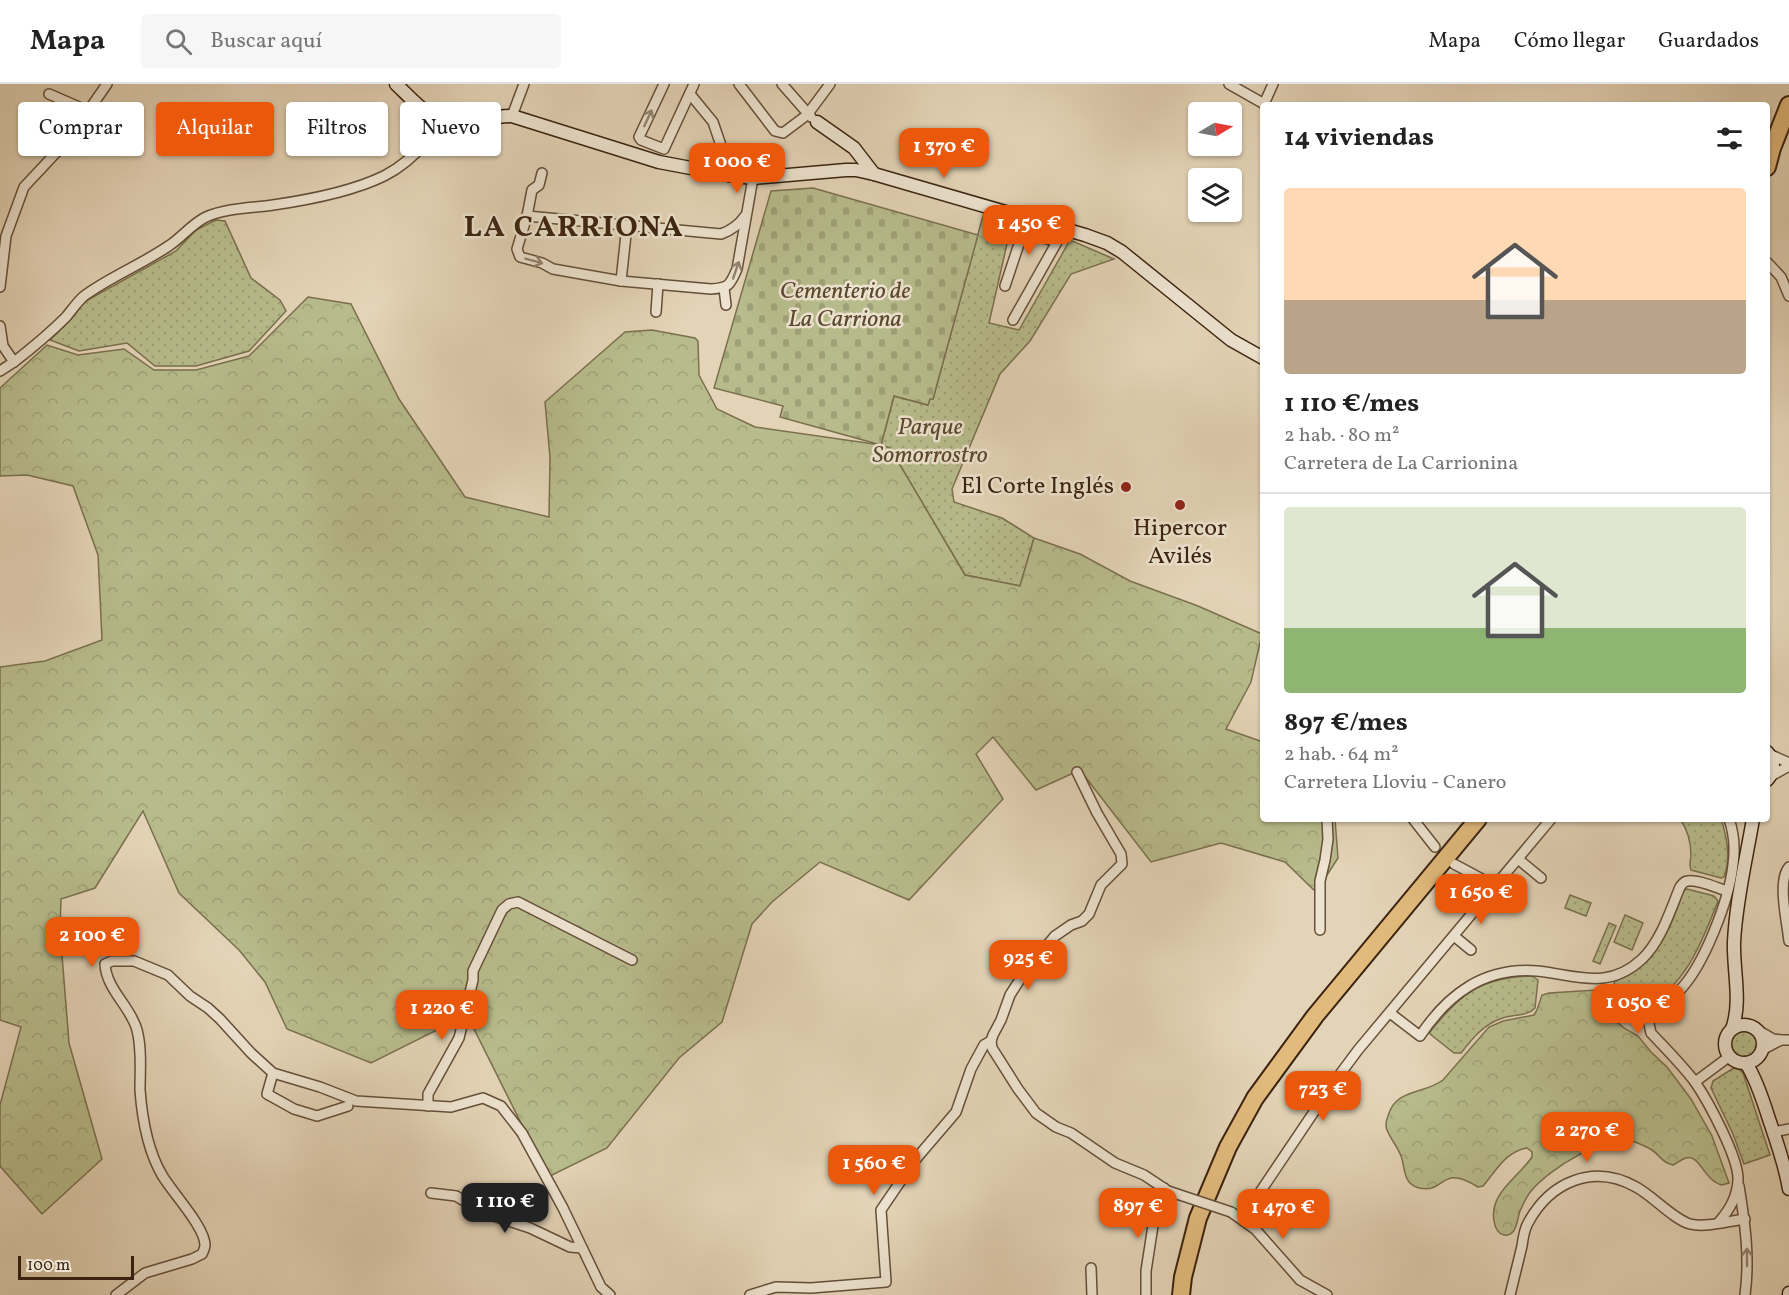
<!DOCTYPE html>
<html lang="es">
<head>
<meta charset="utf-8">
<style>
	:root { --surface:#fff; --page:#f6f6f6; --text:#222; --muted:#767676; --line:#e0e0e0; --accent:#ea580c }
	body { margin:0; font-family:Vollkorn,serif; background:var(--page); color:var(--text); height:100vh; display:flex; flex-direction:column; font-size:22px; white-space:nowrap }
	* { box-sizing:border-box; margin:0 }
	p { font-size:20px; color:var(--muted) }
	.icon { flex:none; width:33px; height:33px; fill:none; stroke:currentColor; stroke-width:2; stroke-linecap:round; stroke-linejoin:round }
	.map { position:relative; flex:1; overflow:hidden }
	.side { position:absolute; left:1260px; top:18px; width:510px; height:720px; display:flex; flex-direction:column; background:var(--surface); border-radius:6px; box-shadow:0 2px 4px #0004 }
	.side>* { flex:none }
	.guide { position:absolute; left:18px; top:18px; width:570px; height:54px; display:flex; gap:12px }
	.needle { width:39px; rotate:80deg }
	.tools { position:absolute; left:1188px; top:18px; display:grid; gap:12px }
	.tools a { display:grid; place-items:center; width:54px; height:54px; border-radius:6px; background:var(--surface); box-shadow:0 2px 4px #0004; font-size:30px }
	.scale { position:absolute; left:18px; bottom:15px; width:116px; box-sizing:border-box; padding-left:6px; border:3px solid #3b230f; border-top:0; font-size:16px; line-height:21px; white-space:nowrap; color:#3b230f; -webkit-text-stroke:4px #ede3d0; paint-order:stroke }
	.price { position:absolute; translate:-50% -51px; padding:0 14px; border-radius:12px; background:var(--accent); color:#fff; font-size:20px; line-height:39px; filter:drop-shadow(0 2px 3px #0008) }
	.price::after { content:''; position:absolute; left:50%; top:36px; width:18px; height:14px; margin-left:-9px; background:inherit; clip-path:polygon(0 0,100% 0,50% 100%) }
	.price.on { background:#222; color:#fff }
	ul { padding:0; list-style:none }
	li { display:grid; align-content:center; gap:12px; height:318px; padding:0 24px }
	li+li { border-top:2px solid var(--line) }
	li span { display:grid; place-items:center; height:186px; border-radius:6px; color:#555 }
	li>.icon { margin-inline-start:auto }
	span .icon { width:108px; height:108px; fill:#fffc; stroke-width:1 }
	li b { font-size:26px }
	h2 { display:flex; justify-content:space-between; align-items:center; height:72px; padding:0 24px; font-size:26px }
	.chip { padding:0 21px; border-radius:6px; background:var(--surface); box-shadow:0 2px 4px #0004; font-size:21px; line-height:54px }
	.chip.on { background:var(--accent); color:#fff }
	header { display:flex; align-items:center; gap:36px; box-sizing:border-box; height:84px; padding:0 30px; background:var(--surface); border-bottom:2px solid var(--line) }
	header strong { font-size:28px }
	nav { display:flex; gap:33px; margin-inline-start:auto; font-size:21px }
	.search { width:420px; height:54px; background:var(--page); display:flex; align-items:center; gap:15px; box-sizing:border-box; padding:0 21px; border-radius:6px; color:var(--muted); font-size:22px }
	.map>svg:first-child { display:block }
	.grass { fill:url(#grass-dots); stroke:#7a704e; stroke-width:1.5 }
	.forest { fill:url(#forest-crowns); stroke:#7a704e; stroke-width:1.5 }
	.cemetery { fill:url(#cemetery-stones); stroke:#7a704e; stroke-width:1.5 }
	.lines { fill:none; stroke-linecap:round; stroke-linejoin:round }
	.street-casing { stroke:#654f39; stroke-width:12 }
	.secondary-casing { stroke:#3b230f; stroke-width:15 }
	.highway-casing { stroke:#3b230f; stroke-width:20 }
	.street { stroke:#ede3d0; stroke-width:9 }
	.secondary { stroke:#ede3d0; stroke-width:12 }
	.highway { stroke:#e2ba7c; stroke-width:16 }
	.street-bridge-casing { stroke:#654f39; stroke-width:12; stroke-linecap:butt }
	.street-bridge { stroke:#ede3d0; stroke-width:9 }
	.oneway { stroke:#948370 }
	.poi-dot { fill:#8f2418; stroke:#ede3d0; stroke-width:2 }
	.labels { text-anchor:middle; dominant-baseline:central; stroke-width:5; stroke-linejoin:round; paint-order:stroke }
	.park-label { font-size:24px; font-style:italic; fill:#5a492e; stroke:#ede3d0 }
	.poi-label { font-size:24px; fill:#3b230f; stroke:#ede3d0; text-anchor:end }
	.district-label { font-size:30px; font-weight:bold; letter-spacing:1.5px; fill:#3b230f; stroke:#ede3d0 }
</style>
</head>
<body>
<header>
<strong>Mapa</strong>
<div class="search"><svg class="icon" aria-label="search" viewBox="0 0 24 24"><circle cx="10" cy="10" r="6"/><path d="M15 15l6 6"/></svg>Buscar aquí</div>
<nav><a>Mapa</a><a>Cómo llegar</a><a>Guardados</a></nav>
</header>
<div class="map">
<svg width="1789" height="1211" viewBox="0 0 1789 1211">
	<defs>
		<pattern id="grass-dots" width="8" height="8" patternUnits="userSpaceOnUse" patternTransform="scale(1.5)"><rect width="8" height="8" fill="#b8bc8c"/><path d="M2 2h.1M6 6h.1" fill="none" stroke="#9fa178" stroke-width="1.8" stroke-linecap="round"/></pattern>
		<pattern id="forest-crowns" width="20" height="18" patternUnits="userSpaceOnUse" patternTransform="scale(1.5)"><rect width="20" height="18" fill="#b8bc8c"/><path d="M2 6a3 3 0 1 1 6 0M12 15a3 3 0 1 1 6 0" fill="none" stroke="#9fa178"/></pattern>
		<pattern id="cemetery-stones" width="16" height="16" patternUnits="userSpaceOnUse" patternTransform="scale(1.5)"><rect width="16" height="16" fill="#b8bc8c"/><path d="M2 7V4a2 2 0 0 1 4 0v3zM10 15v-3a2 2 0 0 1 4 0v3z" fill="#9fa178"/></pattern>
	</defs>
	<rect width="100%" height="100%" fill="#e4d4b7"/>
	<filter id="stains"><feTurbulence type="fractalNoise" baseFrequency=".00333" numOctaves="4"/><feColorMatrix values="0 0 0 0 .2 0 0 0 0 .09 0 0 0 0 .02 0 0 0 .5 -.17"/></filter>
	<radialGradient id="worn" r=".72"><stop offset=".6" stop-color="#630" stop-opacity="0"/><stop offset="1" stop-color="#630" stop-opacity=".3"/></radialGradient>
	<g class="grass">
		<polygon points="984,128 1012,138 989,239 1019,246 1070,156 1114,175 1071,190 1030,257 1000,290 952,405 954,418 1002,434 1034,454 1020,502 965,491 890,364 881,361 894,312 928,321 930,314 933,315"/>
		<polygon points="216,136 225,137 251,194 280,216 286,227 249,267 196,282 155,282 127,259 79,267 50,256 73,233 84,218 176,167 196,146"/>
		<path d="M1680,735H1721C1727,753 1731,775 1724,793L1721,794L1691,786C1689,781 1690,778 1691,772C1691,759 1688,746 1680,735Z"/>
		<path d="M1687,805L1714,812L1718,817C1702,858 1686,902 1644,923C1637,927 1630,930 1622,929L1620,927L1614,898C1623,892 1633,889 1642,881C1663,864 1675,833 1683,807Z"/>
		<polygon points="1570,811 1591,819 1586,832 1565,824"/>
		<polygon points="1625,831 1643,839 1632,866 1614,858"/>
		<polygon points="1609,839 1616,842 1600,880 1593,877"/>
		<path d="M1532,892L1538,896L1535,924C1527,933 1511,930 1500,935C1483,941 1472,955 1461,969H1454L1430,950V948C1460,910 1481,893 1532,892Z"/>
		<circle cx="1745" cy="959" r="14"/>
		<polygon points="1736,984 1739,985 1743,989 1770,1071 1744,1080 1733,1050 1711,1004 1713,997 1732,985"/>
	</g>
	<g class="forest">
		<polygon points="308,213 351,220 399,315 465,413 549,433 550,373 545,318 625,248 652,246 695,254 698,257 699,291 717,325 755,343 881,361 890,364 965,491 1020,502 1034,454 1080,470 1130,497 1198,522 1262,550 1251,598 1226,645 1263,658 1263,735 1335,735 1338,774 1316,808 1285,778 1221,759 1151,778 1080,686 1036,706 993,653 976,670 1003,715 909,816 820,778 772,818 752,840 722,938 679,974 607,1064 548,1093 467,931 371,979 287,945 265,898 239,866 179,809 143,727 95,804 61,815 60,846 69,959 102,1075 42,1130 0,1082 0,1021 21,943 0,936 0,583 45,577 102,556 98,471 73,402 27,391 0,392 0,304 47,261 78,271 124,265 154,286 196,286 249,272"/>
		<path d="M1597,906L1602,908L1609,916L1616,937L1624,944L1638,952L1651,968L1667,983L1691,1015L1712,1052L1729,1099L1722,1101C1704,1097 1700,1070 1686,1074C1681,1075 1678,1079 1673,1081C1662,1079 1660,1071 1652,1066C1647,1063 1640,1060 1635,1058C1606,1049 1549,1085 1531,1107C1526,1113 1523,1121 1520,1127C1517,1135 1517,1153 1504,1151C1498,1150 1495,1143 1494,1137C1489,1109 1518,1094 1532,1073V1068L1527,1064C1506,1067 1496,1087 1483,1102L1478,1103C1439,1079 1447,1110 1419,1104C1404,1100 1405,1087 1402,1075C1399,1064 1391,1056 1387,1046C1385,1041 1386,1037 1388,1032C1396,1004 1423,1011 1443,996L1489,943L1503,937L1534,931L1537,926L1542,911L1549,909Z"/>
	</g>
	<polygon class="cemetery" points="813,104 978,151 933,315 930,315 928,321 894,312 881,361 780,333 783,322 714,304 771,107"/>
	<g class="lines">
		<defs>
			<g id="street">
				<polyline points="664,0 639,53 641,56 664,65 694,0"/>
				<polyline points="739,0 775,47 783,49 807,31 830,0"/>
				<polyline points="782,0 811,33"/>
				<polyline points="1229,0 1266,21"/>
				<polyline points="49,10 88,27"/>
				<polyline points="690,10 713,38 728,82 728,91"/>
				<polyline points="1264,20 1273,0"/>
				<polyline points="512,32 524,0"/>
				<polyline points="30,45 58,67"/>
				<path d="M542,89L539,101L532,106L527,132L517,165L520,173L542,179L553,185L621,197L711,205C729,204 730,201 737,185L753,94"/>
				<path d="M527,132L721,150C732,146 739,141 745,132"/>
				<polyline points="1767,178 1781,193 1789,212"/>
				<polyline points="621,197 627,141"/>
				<polyline points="1005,202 1025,142"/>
				<polyline points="0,203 6,152 24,103 68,56 107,0"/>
				<polyline points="724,204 726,221"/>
				<polyline points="656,228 658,200"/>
				<polyline points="1013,236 1057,158 1023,147"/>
				<polyline points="0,242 3,262 14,278 0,287"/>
				<path d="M14,278C32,264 50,249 66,233C72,226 77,218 84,212C111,192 143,180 170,161C182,153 193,139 206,133C226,124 252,124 273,121C308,116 353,107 384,92C400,84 417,69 429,55C435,49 438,43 444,38"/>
				<polyline points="1769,670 1789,679"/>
				<polyline points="1077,688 1097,729 1121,770 1122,780 1101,801 1089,830 1082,837 1071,841 1055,852 1026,886 1010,911 1001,936 993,951 991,957 992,964 1018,1005 1036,1029 1056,1043 1071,1049 1115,1079 1144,1091 1168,1107"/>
				<polyline points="1771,692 1789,682"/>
				<polyline points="1413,735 1435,763"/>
				<polyline points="1518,775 1541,794"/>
				<polyline points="1454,780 1495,802"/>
				<path d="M1789,783C1777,796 1787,838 1789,857"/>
				<polyline points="1320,846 1320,797 1325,776 1328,755 1327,735"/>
				<polyline points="1454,852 1471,866"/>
				<path d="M1390,929L1420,952C1448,910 1484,883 1537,887C1576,891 1608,907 1642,875C1661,857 1670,827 1680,803C1682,800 1684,797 1688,797C1698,795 1717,804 1727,807"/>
				<polyline points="1759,947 1773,955 1781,956"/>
				<polyline points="1762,966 1781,956 1789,956"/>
				<polyline points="273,989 267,1010 294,1025 317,1032 348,1022"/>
				<polyline points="1695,998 1730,972"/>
				<polyline points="428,1022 428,1010 459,954 473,896 473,887 502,826 509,820 518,818 632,876"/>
				<polyline points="1773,1048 1789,1045"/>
				<path d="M1739,1102C1745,1139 1750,1174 1745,1211"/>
				<polyline points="431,1109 456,1112 485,1129 530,1144 570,1163 582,1164"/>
				<polyline points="1231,1128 1255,1145 1300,1196 1327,1211"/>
				<polyline points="1242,1135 1332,1001 1358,966 1551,735"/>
				<path d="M1719,1138C1730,1125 1737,1113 1738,1096C1739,1074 1708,1017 1695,998C1682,981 1666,965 1651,949L1649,940L1650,930C1660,923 1671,916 1679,907C1704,882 1729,816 1733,781C1735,766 1734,749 1729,735"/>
				<polyline points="1091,1184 1092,1211"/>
				<path d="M116,1211L145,1189L192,1175L202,1170C203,1168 205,1163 205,1161C205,1143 171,1107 162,1091C148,1067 142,1033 140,1006C140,986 142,965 137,946C131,923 106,905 105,880L112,877H134L168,891L190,912L208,924L220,935L251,969L273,989L320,1003L356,1017L451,1023L483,1014L501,1022L522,1049L563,1124L601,1203L610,1211"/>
				<polyline points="750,1211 776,1203 811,1204 886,1198 881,1126 915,1076 956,1028 971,985 984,961 991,957"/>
				<polyline points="1146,1211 1146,1187 1154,1135 1164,1104"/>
				<path d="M1510,1211C1514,1195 1518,1178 1522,1162C1523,1154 1524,1146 1528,1139C1550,1098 1593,1079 1636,1103C1653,1112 1673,1135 1690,1140C1706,1144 1728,1137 1745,1135"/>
			</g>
			<g id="secondary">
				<path d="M396,0C412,15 431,39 455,39C474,38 493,32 512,32L659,78L728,91L753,94L846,86H856L874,90L1085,151L1107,159L1122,168L1231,256L1263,274"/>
				<polyline points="817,38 854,64 874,90"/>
				<path d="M1767,668C1775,677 1775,687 1767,696"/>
				<circle cx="1744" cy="960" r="19"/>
				<path d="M1732,945C1742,918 1733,886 1734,858C1736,817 1746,776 1753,735"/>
				<path d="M1746,979C1756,995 1762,1013 1768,1032C1776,1056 1785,1080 1789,1105"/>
				<polyline points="1789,1211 1789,1209"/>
			</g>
			<g id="highway">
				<polyline points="1767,83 1772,64 1789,21"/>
				<polyline points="1181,1211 1183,1193 1198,1134 1228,1063 1255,1014 1315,932 1478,735"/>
			</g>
		</defs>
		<use href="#street" class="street-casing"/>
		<use href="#secondary" class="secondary-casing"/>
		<use href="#highway" class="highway-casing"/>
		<use href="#street" class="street"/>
		<use href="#secondary" class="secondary"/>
		<use href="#highway" class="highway"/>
		<defs>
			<polyline id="street-bridge" points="1168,1107 1231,1128"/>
		</defs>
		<use href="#street-bridge" class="street-bridge-casing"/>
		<use href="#street-bridge" class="street-bridge"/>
	</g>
	<defs><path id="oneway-shaft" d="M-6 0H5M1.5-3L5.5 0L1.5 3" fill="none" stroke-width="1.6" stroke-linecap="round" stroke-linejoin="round" transform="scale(1.5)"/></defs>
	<g class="oneway">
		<use href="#oneway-shaft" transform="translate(648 34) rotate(-65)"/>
		<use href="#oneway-shaft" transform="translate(534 177) rotate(15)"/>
		<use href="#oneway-shaft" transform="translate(736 186) rotate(-71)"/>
		<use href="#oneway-shaft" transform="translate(1747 1173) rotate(-90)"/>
	</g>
	<g class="poi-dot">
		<circle cx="1126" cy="403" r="6"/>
		<circle cx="1180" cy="421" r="6"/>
	</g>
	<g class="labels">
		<g class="park-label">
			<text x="845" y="208">Cementerio de<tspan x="845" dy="28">La Carriona</tspan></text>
			<text x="930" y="344">Parque<tspan x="930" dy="28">Somorrostro</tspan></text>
		</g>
		<g class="poi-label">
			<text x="1114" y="403">El Corte Inglés</text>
			<text x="1180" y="445" text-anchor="middle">Hipercor<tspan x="1180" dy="28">Avilés</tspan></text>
		</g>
		<g class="district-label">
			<text x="574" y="144">LA CARRIONA</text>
		</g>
	</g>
	<rect width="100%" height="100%" filter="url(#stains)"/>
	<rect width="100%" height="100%" fill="url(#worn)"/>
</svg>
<div class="tools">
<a><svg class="needle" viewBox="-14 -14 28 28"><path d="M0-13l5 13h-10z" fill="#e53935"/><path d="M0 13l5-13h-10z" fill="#767676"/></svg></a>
<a><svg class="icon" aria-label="layers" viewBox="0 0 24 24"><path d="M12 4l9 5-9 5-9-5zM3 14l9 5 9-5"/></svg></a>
</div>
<div class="scale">100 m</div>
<b class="price" style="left:944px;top:95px">1 370 €</b>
<b class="price" style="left:737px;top:110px">1 000 €</b>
<b class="price" style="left:1029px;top:172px">1 450 €</b>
<b class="price" style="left:1481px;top:841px">1 650 €</b>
<b class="price" style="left:92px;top:884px">2 100 €</b>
<b class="price" style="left:1028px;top:907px">925 €</b>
<b class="price" style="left:1638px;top:951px">1 050 €</b>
<b class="price" style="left:442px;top:957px">1 220 €</b>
<b class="price" style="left:1323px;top:1038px">723 €</b>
<b class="price" style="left:1587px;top:1079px">2 270 €</b>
<b class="price" style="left:874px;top:1112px">1 560 €</b>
<b class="price on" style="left:505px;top:1150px">1 110 €</b>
<b class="price" style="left:1138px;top:1155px">897 €</b>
<b class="price" style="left:1283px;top:1156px">1 470 €</b>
<div class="guide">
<a class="chip">Comprar</a>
<a class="chip on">Alquilar</a>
<a class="chip">Filtros</a>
<a class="chip">Nuevo</a>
</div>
<section class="side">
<h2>14 viviendas<svg class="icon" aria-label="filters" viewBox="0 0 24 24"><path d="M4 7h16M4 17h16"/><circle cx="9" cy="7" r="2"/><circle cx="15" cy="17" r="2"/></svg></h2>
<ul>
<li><span style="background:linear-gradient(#ffd9b3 60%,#b9a48a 0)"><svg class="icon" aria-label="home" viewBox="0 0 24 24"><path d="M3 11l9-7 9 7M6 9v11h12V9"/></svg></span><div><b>1 110 €/mes</b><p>2 hab. · 80 m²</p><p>Carretera de La Carrionina</p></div></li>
<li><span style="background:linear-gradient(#dfe7d0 65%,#8fb573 0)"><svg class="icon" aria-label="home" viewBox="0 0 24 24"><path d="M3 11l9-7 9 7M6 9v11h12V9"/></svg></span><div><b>897 €/mes</b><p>2 hab. · 64 m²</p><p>Carretera Lloviu - Canero</p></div></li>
</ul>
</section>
</div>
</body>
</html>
